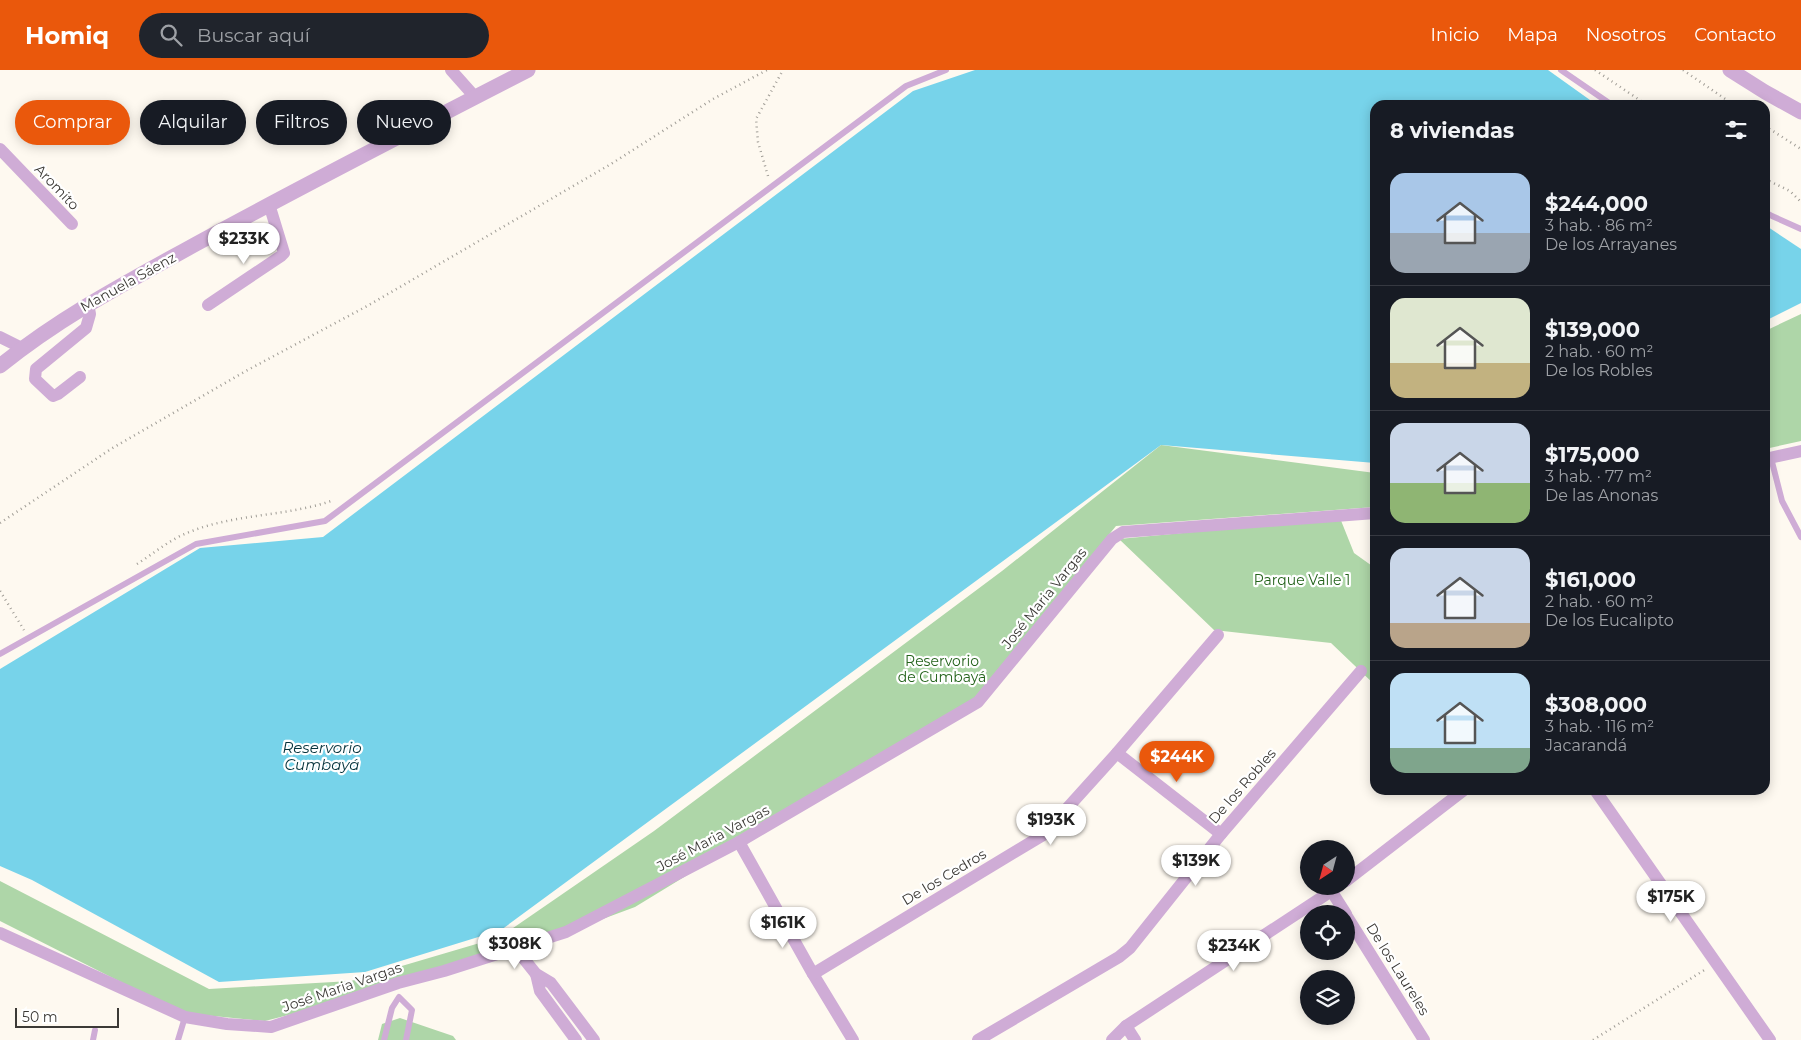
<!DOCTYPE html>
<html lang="es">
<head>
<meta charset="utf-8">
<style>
	:root { --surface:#171b24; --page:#20242c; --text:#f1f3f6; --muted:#9ea1a6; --line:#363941; --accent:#ea580c }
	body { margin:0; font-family:Montserrat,sans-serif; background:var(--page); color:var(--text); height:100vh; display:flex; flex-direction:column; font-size:19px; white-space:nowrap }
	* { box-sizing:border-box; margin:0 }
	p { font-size:16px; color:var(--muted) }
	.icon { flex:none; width:28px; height:28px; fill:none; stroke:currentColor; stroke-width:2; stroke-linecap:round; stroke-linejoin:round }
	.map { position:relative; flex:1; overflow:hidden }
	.panel { position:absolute; left:1370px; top:30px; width:400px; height:695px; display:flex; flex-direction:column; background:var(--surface); border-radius:15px; box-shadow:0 2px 12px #0003 }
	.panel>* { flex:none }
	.top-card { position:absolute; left:15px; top:30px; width:475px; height:45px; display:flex; gap:10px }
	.needle { width:32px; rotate:216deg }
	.fabs { position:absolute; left:1300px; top:770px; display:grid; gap:10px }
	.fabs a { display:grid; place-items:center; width:55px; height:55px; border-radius:50%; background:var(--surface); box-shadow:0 2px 12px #0003; font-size:25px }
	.scale { position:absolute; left:15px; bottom:12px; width:104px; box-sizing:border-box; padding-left:5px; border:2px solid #3c3a36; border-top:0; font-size:14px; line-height:18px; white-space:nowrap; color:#3c3a36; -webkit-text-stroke:4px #fff; paint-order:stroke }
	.price { position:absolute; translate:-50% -42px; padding:0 11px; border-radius:18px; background:#fff; color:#222; font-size:16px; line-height:32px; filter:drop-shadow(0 1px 2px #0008) }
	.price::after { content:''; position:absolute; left:50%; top:30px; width:15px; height:11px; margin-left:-8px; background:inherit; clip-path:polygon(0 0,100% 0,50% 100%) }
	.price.active { background:var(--accent); color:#fff }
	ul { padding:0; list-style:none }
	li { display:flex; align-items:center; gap:15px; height:125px; padding:0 20px }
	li+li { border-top:1px solid var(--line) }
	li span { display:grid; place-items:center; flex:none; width:140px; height:100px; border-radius:15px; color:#555 }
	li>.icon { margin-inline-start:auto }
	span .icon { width:60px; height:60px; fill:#fffc; stroke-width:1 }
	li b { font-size:21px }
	h2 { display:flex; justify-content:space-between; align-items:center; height:60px; padding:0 20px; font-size:21px }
	.pill { padding:0 18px; border-radius:22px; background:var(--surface); box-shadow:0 2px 12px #0003; font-size:18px; line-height:45px }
	.pill.active { background:var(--accent); color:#fff }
	header { display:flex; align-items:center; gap:30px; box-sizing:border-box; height:70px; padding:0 25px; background:var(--accent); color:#fff }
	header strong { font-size:24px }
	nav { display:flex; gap:28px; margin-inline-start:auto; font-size:18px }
	.search { width:350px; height:45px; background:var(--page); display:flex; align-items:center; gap:12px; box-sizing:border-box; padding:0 18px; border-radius:28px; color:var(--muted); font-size:19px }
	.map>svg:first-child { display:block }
	.green { fill:#aed6a8 }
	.water { fill:#77d3ea }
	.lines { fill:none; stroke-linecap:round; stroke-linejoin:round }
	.path { stroke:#a09d96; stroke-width:2.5; stroke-dasharray:1 4; stroke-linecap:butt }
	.service { stroke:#cfacd6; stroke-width:6 }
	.minor { stroke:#cfacd6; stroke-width:12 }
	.tertiary { stroke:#cfacd6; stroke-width:15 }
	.labels { text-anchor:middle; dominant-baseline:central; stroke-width:4.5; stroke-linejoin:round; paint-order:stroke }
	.street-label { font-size:14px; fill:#3c3a36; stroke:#fff }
	.park-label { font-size:14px; fill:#24631b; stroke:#fff }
	.water-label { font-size:15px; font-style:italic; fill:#04323b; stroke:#fff }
</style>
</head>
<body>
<header>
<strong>Homiq</strong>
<div class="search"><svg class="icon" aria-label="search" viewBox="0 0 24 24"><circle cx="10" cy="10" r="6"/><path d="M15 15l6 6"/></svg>Buscar aquí</div>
<nav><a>Inicio</a><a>Mapa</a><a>Nosotros</a><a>Contacto</a></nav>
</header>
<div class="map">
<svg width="1801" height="970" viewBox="0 0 1801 970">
	<rect width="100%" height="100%" fill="#fef9f0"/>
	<g class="green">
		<polygon points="1801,244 1801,371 1765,379 1765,261"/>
		<polygon points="1161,375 1375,403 1375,437 1116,456 974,630 635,837 471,898 265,951 182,943 0,851 0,811 209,919 351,911 500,867 654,761 1002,501"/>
		<polygon points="1340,448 1354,483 1375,498 1375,615 1331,573 1214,560 1119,469"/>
		<polygon points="400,948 453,966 456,970 378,970 382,954"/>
	</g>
	<g class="water">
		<polygon points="975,0 1548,0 1597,35 1375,35 1375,393 1161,375 501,860 365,902 219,912 32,810 0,796 0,599 200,478 323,467 913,21"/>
		<polygon points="1765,155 1801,179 1801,233 1765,251"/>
	</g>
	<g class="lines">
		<g class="path">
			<polyline points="1595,0 1647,35"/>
			<polyline points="1683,0 1734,35"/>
			<polyline points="1765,56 1801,79"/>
			<polyline points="768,106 758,72 756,49 783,0"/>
			<polyline points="1765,109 1790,121 1801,132"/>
			<polyline points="0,453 111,379 244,302 369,235 611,94 713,29 767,0"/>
			<path d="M137,494C153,484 169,470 187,463C234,443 287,447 334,430"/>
			<polyline points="0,521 24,560"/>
			<polyline points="1593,970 1706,899"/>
		</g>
		<g class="service">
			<polyline points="1561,0 1612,35"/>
			<polyline points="1765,142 1772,146 1801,159"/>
			<polyline points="1771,388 1782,431 1801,467"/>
			<polyline points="0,584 196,474 325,451 906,16 946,0"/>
			<polyline points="93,970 95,960"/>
			<polyline points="178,970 185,947"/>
			<polyline points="384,970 392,938 399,927 412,940 406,970"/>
		</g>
		<g class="minor">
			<polyline points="451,0 475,27"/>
			<polyline points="0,79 72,154"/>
			<polyline points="208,235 281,186 284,183 269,134"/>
			<polyline points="0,267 22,278"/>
			<polyline points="80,307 58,324 53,326 35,309 36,299 86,258 90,244 88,234"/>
			<polyline points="1765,389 1801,381"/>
			<polyline points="1117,683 1221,764"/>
			<polyline points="1595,720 1770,970"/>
			<polyline points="739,772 813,904 853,970"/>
			<polyline points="1346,811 1464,720"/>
			<polyline points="1332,822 1346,844"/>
			<polyline points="1346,845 1424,970"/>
			<polyline points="0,863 185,947 227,954 271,957 398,913 444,901 566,862 739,772 978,632 1112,469 1123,462 1375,443"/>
			<polyline points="516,879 536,904 551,913 594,970"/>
			<polyline points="536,904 540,921 576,970"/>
			<polyline points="813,904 1043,765 1117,683 1218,565"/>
			<polyline points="1126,956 1135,970"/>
			<polyline points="978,970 1119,887 1130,878 1221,764 1361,601"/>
			<polyline points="1112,970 1126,956 1339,816"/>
		</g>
		<g class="tertiary">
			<polyline points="1730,0 1765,22 1801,42"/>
			<path d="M0,296C60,247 129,211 196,174C306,114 417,57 528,0"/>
		</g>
	</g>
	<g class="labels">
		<g class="street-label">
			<text transform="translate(57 117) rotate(46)">Aromito</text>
			<text transform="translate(128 212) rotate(-29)">Manuela Sáenz</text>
			<text transform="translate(1044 528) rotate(-51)">José Maria Vargas</text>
			<text transform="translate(1242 716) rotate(-49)">De los Robles</text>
			<text transform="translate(713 768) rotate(-28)">José Maria Vargas</text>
			<text transform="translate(944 807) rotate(-31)">De los Cedros</text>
			<text transform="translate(1398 899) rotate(58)">De los Laureles</text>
			<text transform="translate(342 917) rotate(-19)">José Maria Vargas</text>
		</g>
		<g class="park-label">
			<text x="1302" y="510">Parque Valle 1</text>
			<text x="942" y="591">Reservorio<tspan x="942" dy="16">de Cumbayá</tspan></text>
		</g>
		<g class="water-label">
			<text x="322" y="677">Reservorio<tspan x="322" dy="17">Cumbayá</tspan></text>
		</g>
	</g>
</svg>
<div class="fabs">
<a><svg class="needle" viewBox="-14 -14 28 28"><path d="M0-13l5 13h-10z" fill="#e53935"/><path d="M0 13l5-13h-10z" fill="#9ea1a6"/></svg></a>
<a><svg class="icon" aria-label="locate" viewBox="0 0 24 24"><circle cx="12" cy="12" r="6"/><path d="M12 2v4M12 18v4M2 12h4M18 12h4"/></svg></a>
<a><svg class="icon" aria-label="layers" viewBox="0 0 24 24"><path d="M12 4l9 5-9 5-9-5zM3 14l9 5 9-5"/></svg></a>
</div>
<div class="scale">50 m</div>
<b class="price" style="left:244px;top:195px">$233K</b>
<b class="price active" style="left:1177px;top:713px">$244K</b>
<b class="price" style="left:1051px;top:776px">$193K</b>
<b class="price" style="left:1196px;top:817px">$139K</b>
<b class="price" style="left:1671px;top:853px">$175K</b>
<b class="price" style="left:783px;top:879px">$161K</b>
<b class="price" style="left:515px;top:900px">$308K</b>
<b class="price" style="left:1234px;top:902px">$234K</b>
<div class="top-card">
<a class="pill active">Comprar</a>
<a class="pill">Alquilar</a>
<a class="pill">Filtros</a>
<a class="pill">Nuevo</a>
</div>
<section class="panel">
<h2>8 viviendas<svg class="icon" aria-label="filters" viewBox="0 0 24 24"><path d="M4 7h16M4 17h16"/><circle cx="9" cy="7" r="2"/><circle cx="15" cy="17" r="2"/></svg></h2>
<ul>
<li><span style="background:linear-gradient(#a9c7e8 60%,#9aa5b1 0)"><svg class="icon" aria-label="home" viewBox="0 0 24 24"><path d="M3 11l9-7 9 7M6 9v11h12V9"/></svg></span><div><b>$244,000</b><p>3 hab. · 86 m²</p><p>De los Arrayanes</p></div></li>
<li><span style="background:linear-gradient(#dfe7d0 65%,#c2b280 0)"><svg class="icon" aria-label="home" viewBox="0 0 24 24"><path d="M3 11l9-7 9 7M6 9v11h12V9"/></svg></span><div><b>$139,000</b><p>2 hab. · 60 m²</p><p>De los Robles</p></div></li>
<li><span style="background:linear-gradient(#c9d6e8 60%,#8fb573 0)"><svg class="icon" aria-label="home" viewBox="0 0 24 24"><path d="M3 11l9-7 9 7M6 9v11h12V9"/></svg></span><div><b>$175,000</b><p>3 hab. · 77 m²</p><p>De las Anonas</p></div></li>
<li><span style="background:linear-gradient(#c9d6e8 75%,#b9a48a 0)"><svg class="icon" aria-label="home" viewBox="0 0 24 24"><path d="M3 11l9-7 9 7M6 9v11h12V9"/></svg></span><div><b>$161,000</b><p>2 hab. · 60 m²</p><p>De los Eucalipto</p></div></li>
<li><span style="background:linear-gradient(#bfe0f5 75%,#7fa58c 0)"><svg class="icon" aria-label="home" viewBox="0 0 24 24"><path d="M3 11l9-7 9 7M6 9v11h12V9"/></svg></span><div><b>$308,000</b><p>3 hab. · 116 m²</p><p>Jacarandá</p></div></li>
</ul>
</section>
</div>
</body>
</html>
